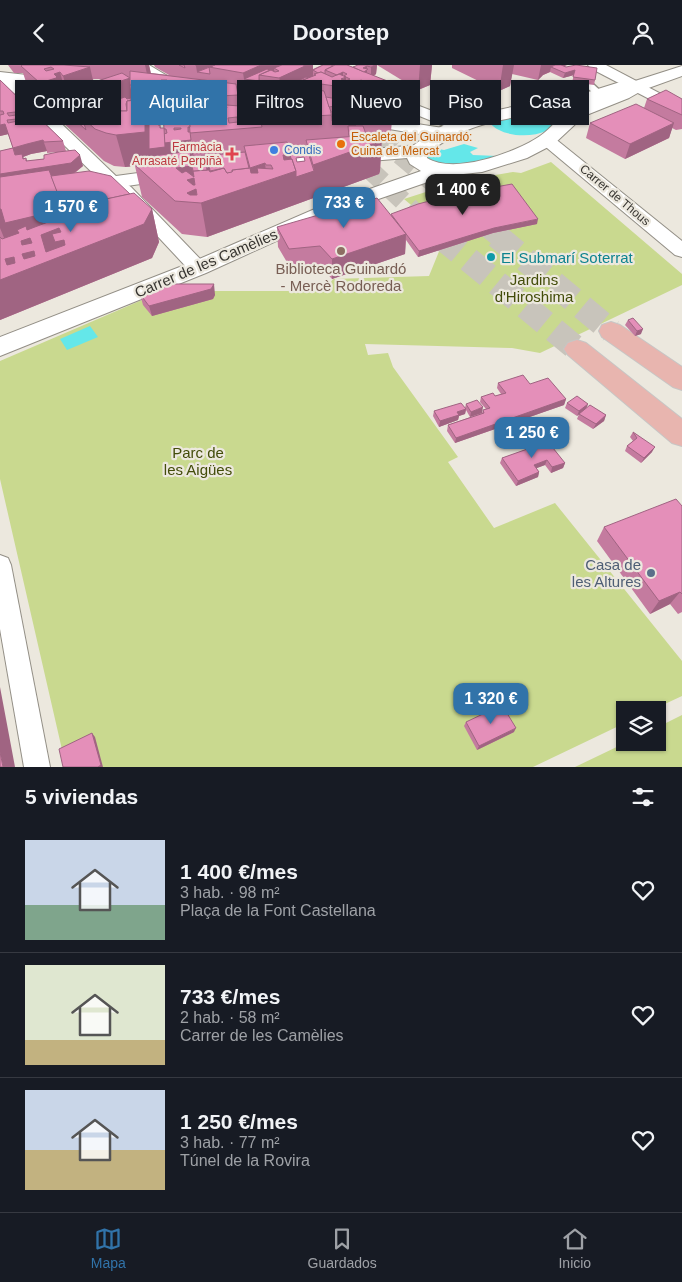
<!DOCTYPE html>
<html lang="es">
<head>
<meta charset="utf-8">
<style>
	:root { --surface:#171b24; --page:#20242c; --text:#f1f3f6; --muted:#9ea1a6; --line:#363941; --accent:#3173a9 }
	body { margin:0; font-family:Arial,sans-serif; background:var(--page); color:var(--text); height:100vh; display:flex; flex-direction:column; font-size:19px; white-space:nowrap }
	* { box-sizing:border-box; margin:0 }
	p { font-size:16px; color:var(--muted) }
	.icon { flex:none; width:28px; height:28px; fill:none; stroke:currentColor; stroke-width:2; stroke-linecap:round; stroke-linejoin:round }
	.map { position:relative; height:702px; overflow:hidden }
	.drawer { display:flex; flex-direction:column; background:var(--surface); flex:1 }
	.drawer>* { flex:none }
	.banner { position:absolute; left:15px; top:15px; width:652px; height:45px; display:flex; gap:10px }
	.tools { position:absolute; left:616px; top:636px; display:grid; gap:10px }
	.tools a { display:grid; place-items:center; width:50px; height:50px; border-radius:0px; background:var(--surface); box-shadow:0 1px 4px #0004; font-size:25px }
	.price { position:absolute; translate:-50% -42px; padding:0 11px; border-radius:10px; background:var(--accent); color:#fff; font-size:16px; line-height:32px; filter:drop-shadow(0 1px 2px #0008) }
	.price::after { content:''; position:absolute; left:50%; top:30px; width:15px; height:11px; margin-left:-8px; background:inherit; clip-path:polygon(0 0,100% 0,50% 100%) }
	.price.current { background:#222; color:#fff }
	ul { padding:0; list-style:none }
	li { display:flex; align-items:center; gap:15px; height:125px; padding:0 25px }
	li+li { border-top:1px solid var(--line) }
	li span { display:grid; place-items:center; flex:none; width:140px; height:100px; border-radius:0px; color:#555 }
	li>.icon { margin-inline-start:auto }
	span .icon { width:60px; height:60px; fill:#fffc; stroke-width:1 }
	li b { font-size:21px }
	h2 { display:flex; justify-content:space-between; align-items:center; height:60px; padding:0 25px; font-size:21px }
	.chip { padding:0 18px; border-radius:0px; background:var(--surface); box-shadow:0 1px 4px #0004; font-size:18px; line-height:45px }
	.chip.current { background:var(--accent); color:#fff }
	header { display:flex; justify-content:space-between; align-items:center; height:65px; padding:0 25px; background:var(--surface); font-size:22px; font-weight:800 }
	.dock { display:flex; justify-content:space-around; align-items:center; height:70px; border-top:1px solid var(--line); background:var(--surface); font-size:14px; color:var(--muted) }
	.dock a { display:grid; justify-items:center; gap:2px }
	.dock .current { color:var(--accent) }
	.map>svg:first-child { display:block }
	.green { fill:#c9d98f }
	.water { fill:#64e7e9 }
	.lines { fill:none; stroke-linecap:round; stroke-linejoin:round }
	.primary-tunnel-far1 { stroke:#c8c4bb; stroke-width:19; stroke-dasharray:19 9; stroke-linecap:butt }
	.primary-tunnel { stroke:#c8c4bb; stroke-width:25; stroke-dasharray:25 12; stroke-linecap:butt }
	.service-casing { stroke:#938f86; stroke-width:3 }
	.pedestrian-casing { stroke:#938f86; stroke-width:2 }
	.minor-casing { stroke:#938f86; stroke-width:2 }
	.tertiary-casing { stroke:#938f86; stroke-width:2 }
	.primary-casing { stroke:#c7c6c5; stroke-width:2 }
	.service { fill:#fff; fill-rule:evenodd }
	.pedestrian { fill:#fff; fill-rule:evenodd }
	.minor { fill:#fff; fill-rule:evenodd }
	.tertiary { fill:#fff; fill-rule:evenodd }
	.primary { fill:#e8b5af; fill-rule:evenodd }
	.wall { fill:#c47b9f; fill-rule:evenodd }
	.shaded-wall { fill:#a06482; fill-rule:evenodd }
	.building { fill:#e48fb9; stroke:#a06482; fill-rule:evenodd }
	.food-dot { fill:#e8710a; stroke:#ece8de; stroke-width:2 }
	.shop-dot { fill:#3f7fe0; stroke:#ece8de; stroke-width:2 }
	.health-dot { fill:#e0444e; stroke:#ece8de; stroke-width:2 }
	.education-dot { fill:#8d6e63; stroke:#ece8de; stroke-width:2 }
	.culture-dot { fill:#0f9aa8; stroke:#ece8de; stroke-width:2 }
	.service-dot { fill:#5c6f8a; stroke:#ece8de; stroke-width:2 }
	.labels { text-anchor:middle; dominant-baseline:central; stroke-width:4.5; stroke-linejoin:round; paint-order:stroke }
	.far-food-label { font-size:12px; fill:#c56008; stroke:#ece8de; text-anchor:start }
	.far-health-label { font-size:12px; fill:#be3a42; stroke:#ece8de; text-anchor:end }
	.far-shop-label { font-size:12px; fill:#366cbe; stroke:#ece8de; text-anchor:start }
	.far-street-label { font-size:12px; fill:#373531; stroke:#ece8de }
	.culture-label { font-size:15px; fill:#0d838f; stroke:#ece8de; text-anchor:start }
	.street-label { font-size:15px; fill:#373531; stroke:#ece8de }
	.education-label { font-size:15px; fill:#785e54; stroke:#ece8de }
	.park-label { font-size:15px; fill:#434d0a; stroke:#ece8de }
	.service-label { font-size:15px; fill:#4e5e75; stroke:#ece8de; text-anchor:end }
</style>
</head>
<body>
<header><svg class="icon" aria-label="back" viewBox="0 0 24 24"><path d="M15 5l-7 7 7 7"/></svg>Doorstep<svg class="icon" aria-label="person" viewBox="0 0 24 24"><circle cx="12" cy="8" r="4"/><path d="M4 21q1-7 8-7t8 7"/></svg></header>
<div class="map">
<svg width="682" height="702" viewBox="0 0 682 702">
	<rect width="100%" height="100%" fill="#ece8de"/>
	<g class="green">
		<polygon points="551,97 682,209 682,220 540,288 512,283 365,279 368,290 388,288 393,302 458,392 448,397 494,463 555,438 682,596 682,631 652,645 625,645 625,658 533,702 66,702 0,414 0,296 163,226 325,226 333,214 429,211 440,184 466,175 515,163 417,145 404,134 460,116 513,107 521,108"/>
		<polygon points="682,650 682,702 575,702 625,678 658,678 658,662"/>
	</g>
	<g class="water">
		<path d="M545,49L553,52L555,58C552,61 550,65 546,66C531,73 501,72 490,58V55Z"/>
		<path d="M464,79L478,83L470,87L473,90L498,91C471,98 455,103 427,95L426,89L434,83L444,85Z"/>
		<polygon points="90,261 98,272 67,285 60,274"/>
	</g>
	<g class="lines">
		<g class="primary-tunnel-far1">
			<polyline points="357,54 498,172"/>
			<polyline points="348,84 441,172"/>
		</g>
		<g class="primary-tunnel">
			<polyline points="440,171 577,284"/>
			<polyline points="497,171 611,266"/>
		</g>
		<defs>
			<polygon id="service" points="586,18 592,18 605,30 598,32 586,22"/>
			<polygon id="pedestrian" points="0,490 8,493 11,500 50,702 24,702 0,564"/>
			<g id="minor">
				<polygon points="132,0 149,0 191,25 193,28 191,31 181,31"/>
				<polygon points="588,0 606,0 682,40 682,51 590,3"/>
				<polygon points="0,7 63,14 65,17 63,20 58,21 20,19 118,113 131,122 205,199 208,203 205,207 198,209 191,207 119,130 106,121 25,42 16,30 0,17"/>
				<polygon points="375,24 461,57 463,60 461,63 449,63 370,31 368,28 370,25"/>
				<polygon points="359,50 443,63 449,65 451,68 449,71 443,73 353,58 351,55 353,52"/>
				<polygon points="547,70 553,72 682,176 682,192 675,190 541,78 539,75 541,72"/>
			</g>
			<g id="tertiary">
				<path d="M682,1V11L643,25L629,33L584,51L554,79L527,93L482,107L445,111L338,148L206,208L0,291V272L190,198L324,140L421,106L410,99L407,93L260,105L253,103L250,99L253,95L407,81L414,80L436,64L461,53L512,42L550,39L617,18L635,16ZM571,43C559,51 551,64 540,71C515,88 454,110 427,93V88C455,68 477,59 511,53C531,49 551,50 571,43Z"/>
				<polygon points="175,103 182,105 185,109 182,113 79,128 72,126 69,122 72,118 79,116"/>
			</g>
			<g id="primary">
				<polygon points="611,257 620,260 682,302 682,325 673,322 602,272 599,266 602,260"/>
				<polygon points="577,275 586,278 682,354 682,381 672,378 568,290 564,284 568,278"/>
			</g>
		</defs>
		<use href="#service" class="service-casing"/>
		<use href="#pedestrian" class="pedestrian-casing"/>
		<use href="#minor" class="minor-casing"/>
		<use href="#tertiary" class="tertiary-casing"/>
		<use href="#primary" class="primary-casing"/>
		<use href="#service" class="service"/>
		<use href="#pedestrian" class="pedestrian"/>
		<use href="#minor" class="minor"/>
		<use href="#tertiary" class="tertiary"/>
		<use href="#primary" class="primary"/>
	</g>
	<g class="wall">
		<path d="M8,0H149L151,8L169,10L155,2L154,0H313V4L322,0H347L353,2L377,0L376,9L374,11L405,23L404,48L396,56L392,55L390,78H381L380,106L379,109L207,172L182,169L142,132L135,101L125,102L114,101L104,96L29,26L23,8H14ZM93,14H102L94,17ZM360,16L363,17H365L361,19L356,18ZM176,17H179L176,24H171ZM184,24L190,25L189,27H183ZM148,46L163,48L164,63H161L160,60H159L158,57L150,58ZM304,92L305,96L297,97L296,93Z"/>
		<polygon points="377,0 432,0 430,20 418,25"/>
		<polygon points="452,0 567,0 564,1 595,15 594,20 572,17 574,10 563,13 550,7 543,10 538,15 512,9 510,21 499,26 452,3"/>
		<path d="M0,15L63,76L66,86L83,101L75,108L130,129L152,144L159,177L152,193L0,255V86L13,83L8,69L0,71ZM47,86V88L57,87L44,94L27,96L23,92L31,89Z"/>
		<polygon points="647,34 682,34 682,64 676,65 672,63 669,73 625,94 586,73 590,58 644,43"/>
		<polygon points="391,150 537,159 493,168 418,192 406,175 405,189 332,214 320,201 291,204 278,182 277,162"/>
		<polygon points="140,229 215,230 213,234 152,251 143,240"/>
		<polygon points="628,255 641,269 635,271 625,260"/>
		<polygon points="498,318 530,319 566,334 564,340 455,378 447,366 448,360 482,348 483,345 486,344 480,337 481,332 495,331 501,329 497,323"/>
		<polygon points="567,338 588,339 586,343 606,350 604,356 593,364 577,354 579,349 577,351 565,343"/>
		<polygon points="466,339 482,348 470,352 466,345 465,349 459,351 458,355 439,362 433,351 434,346 465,343"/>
		<polygon points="633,367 652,387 641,398 625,386 627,381 633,376 630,372"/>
		<polygon points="530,378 565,398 563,403 551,408 545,400 536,403 539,407 538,412 516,421 500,398 502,393 529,384"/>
		<polygon points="682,441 682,547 678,549 670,539 650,549 597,476 604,462"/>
		<polygon points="466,657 514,667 477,685 464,661"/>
	</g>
	<g class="shaded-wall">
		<polygon points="145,0 149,0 152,15 149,18"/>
		<polygon points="195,0 221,0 209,2 197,7 196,1"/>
		<polygon points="261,0 313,0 313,12 298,16 298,26 280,23 281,37 279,6 274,3 275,12 259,10 261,35 259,16 244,14 243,8"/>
		<polygon points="375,0 377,0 376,9 371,12 371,2"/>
		<polygon points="420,0 432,0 430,20 418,25"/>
		<polygon points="503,0 514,0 510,21 499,26"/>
		<polygon points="541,0 567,0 556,4 551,2 550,7 543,10 538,15"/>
		<polygon points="367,1 367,14 363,17 363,3"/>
		<path d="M90,2L95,24L130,13V20L134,39L145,34L152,66L164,78H167L188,62L190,75H191L194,94L191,95L198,138L134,99L135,101L125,102L116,70L82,52L70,50L63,47L65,55L60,36L53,30L56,41L46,38L40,18L54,9L60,7L67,33H70L63,11ZM76,23L82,29L88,48H83Z"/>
		<polygon points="341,4 343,7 343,14 346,12 346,23 337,21"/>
		<polygon points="575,5 574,10 563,13 565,8"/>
		<polygon points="405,23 404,48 396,56 398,30"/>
		<polygon points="356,50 356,69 348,70 349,55 346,52"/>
		<polygon points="674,58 669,73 625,94 630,79"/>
		<polygon points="5,59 9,69 0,71 0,60"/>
		<polygon points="382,73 380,106 379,109 207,172 201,138 250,103 265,98 267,116 283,90 291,90 296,106 314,106 313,100"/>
		<polygon points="43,75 47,86 31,89 23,92 26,99 19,100 13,83 27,79"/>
		<polygon points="80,90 83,101 74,108 0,120 0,101 26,96 26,93 30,103"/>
		<polygon points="206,99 209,99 213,126 210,126"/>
		<polygon points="72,143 152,144 159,177 152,193 0,255 0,215 8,203 5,194 7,180 0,163 0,144"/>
		<polygon points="538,154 537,159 493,168 418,192 419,186 494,163"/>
		<polygon points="406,169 405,189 332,214 332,194"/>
		<polygon points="214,219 215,230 213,234 152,251 149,241"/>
		<polygon points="643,264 641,269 635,271 637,266"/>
		<polygon points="566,334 564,340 455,378 456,373"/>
		<polygon points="588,339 586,344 577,351 579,346"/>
		<polygon points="483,342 482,348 470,352 471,347"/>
		<polygon points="466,344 465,349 459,351 458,355 439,362 440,356 457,347"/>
		<polygon points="606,350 604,356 593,364 596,359"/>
		<polygon points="655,382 652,387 641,398 644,393"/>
		<polygon points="547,395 545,400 532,405 534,400"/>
		<polygon points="565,398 563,403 551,408 552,402"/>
		<polygon points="539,407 538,412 516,421 518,416"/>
		<polygon points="680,527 670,539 650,549 659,536"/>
		<polygon points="0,622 15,702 3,702 0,687"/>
		<polygon points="516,663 514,667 477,685 479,681"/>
		<polygon points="92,668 95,672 103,702 98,702"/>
	</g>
	<g class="building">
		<path d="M22,0H64L90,2L63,11L60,7L54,9L57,12L56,13L40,18L21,1ZM51,2L54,4L46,6L44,4Z"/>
		<polygon points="179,0 184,0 185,3"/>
		<polygon points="215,0 261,0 243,8 209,2"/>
		<polygon points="215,0 209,2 210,9 197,7"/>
		<polygon points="282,0 303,0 305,1 279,13 259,10 271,5 275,7 279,6 274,3"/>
		<polygon points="323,0 331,0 333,1 325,5 325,9 321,7 318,8 313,5"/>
		<path d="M335,0H347L405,23L398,30L300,16L316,10L314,9L321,7L332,12L339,9L346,12L341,14L346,16L350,14L344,11L347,9L343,7L337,10L325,5ZM361,15L365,17L361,19L356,18Z"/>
		<polygon points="358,0 375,0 371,2 367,1 363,3 368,4 364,7 353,2"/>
		<polygon points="555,0 561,0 566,2 576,0 597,3 595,15 573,12 575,5 565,8 551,2"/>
		<polygon points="267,4 270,5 259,10 259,16 244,14"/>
		<path d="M130,6L236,19L238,30L220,31L222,43H227L226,40L240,41L238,32L255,31L253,21L271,24L273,30H269L270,34L256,35V36L262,62L190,68L188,37L197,35L162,29V20H165L167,15H161V23L130,20ZM176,17H179L176,24H171ZM187,17H193L192,19H187ZM200,21H204L202,26L197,27ZM217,21L219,24H225V25L219,26V28L214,27ZM184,24L190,25L189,27H183ZM237,52L238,57L229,58L228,53Z"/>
		<polygon points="122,8 130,13 82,29 76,23"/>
		<polygon points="306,12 308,13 300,16 300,17 298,16"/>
		<path d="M0,15L63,76L44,77L43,75L27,79L13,83L15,90L22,89L23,94L26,93V96L44,94V90L58,87L75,85L80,90L71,98L0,109V86L13,83L5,59L0,60V50L4,49L3,46H0ZM15,47L16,50L9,51L7,48ZM17,54L18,56L8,58L7,55Z"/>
		<polygon points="295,17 298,19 300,18 300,26 292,25 291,21 287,20"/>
		<path d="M271,18L291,21L299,52L261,55L259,46H263L262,41H264L263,38H257L256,35L274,33ZM288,28L289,32L280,31V29ZM286,37L288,43L280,44L278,38Z"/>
		<path d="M306,23L324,26L332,50L314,51ZM315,35H320L321,39H316Z"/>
		<polygon points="72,24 78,30 60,36 53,30"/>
		<polygon points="666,25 682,34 682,50 647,34"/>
		<polygon points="293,27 307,29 314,57 299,58 299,52"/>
		<polygon points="125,32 127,34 131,33 131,35 127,36 126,39 127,46 121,46 117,41 82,52 86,65 70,50"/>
		<polygon points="326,32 343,35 349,55 332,56 331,47 337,46 336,41 329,42"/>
		<path d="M145,34V53L135,54L134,57L145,56V67L116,70L106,68L95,64L82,52L117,41L121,46H127V36ZM111,54H116V58L111,59Z"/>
		<polygon points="55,35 56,38 52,40 53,45 46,38"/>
		<polygon points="360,37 392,42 392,52 366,53"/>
		<polygon points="56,38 58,46 52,40"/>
		<polygon points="88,38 93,42 70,50 71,55 63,47"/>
		<polygon points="636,39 674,58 630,79 590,58"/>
		<polygon points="345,41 360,44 363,53 357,52 356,50 348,51"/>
		<path d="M189,43L190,62H188V67H190L191,75L164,78V69L167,68L166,64H164L163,45ZM174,63H181V64L174,65Z"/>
		<polygon points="111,54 116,54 116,55 111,56"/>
		<polygon points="158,57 158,60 160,60 160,63 164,63 165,82 149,84 149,58"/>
		<polygon points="348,61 363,61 366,69 349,71"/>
		<polygon points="370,70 382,73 381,76 313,100 306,75"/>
		<path d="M287,77L291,90H283L284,95L292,94L296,106L201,138L175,136L134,99L138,93L190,86L192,101L176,103L182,108L186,106L194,112L193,106L209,105L210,107L224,103L227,108L233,106L232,105L250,103L251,108H258L257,103L273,104L271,100H266L265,98L250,103L244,81ZM194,113L195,120H193L187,115ZM196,124L197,130H190L187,128Z"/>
		<path d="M306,81L314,106L296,112V106L292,94H291L289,83ZM304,92L305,96L297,97L296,93Z"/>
		<polygon points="245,87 249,103 232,105 232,107 227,108 224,103 210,106 209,99 206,99 207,105 193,106 192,100 195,98 192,98 191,92"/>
		<polygon points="49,105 64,144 5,158 1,144 0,144 0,112"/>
		<polygon points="89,106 111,111 130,129 83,139 84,143 81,143 73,146 72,143 64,145 51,111"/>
		<polygon points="512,119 538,154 494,163 419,186 391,149 418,139 452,130"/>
		<path d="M134,128L152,144L144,159L0,215V172L2,174L19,168L17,165L26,161L27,165L48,157L47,154L55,151L56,154L81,143H87L83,139ZM59,163L61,167L52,169L55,177L64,175L65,180L46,187L41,170ZM30,173L32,178L22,180L21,176ZM34,186L35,191L24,194L22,189ZM14,192L15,198L7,200L5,194Z"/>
		<polygon points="377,133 406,169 332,194 320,181 289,184 277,162"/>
		<polygon points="167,219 214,219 211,224 149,241 140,229"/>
		<polygon points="633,253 643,264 637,266 628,255"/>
		<polygon points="523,310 530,319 548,313 566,334 456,373 448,360 484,348 483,345 490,343 481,332 493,328 495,331 506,328 498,318"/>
		<polygon points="577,331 588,339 579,346 567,338"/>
		<polygon points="477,335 483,342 471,347 466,339"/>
		<polygon points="461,338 466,344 457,347 459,350 440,356 434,346"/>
		<polygon points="590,340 606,350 596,359 579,349"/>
		<polygon points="633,367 655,382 644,393 627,381 637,373"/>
		<polygon points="545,373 565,398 552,402 547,395 534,400 539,407 518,416 502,393 533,382 530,378"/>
		<polygon points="676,434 682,441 682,529 680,527 659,536 604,462"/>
		<polygon points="502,640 516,663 479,681 466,657"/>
		<polygon points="92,668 101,700 98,702 63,702 59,684"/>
		<polygon points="0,687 3,702 0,702"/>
	</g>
	<circle class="food-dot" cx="341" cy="79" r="5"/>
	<circle class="shop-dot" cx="274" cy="85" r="5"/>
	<path class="health-dot" d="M229.5 81.5h5v5h5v5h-5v5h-5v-5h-5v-5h5z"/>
	<circle class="education-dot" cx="341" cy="186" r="5"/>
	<circle class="culture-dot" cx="491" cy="192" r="5"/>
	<circle class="service-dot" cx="651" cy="508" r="5"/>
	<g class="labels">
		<g class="far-food-label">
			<text x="351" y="72">Escaleta del Guinardó:<tspan x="351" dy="14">Cuina de Mercat</tspan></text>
		</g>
		<g class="far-health-label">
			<text x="222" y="82">Farmàcia<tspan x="222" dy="14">Arrasaté Perpiñà</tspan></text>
		</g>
		<g class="far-shop-label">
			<text x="284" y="85">Condis</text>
		</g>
		<g class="far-street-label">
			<text transform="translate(615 130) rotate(40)">Carrer de Thous</text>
		</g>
		<g class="culture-label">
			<text x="501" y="192">El Submarí Soterrat</text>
		</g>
		<g class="street-label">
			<text transform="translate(206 198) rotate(-23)">Carrer de les Camèlies</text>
		</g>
		<g class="education-label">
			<text x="341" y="203">Biblioteca Guinardó<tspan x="341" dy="17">- Mercè Rodoreda</tspan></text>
		</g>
		<g class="park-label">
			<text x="534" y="214">Jardins<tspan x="534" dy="17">d'Hiroshima</tspan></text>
			<text x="198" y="387">Parc de<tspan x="198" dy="17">les Aigües</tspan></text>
		</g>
		<g class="service-label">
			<text x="641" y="499">Casa de<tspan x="641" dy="17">les Altures</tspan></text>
		</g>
	</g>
</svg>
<div class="tools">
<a><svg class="icon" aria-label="layers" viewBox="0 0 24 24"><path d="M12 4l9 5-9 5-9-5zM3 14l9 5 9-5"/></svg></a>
</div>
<b class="price current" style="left:463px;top:151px">1 400 €</b>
<b class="price" style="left:344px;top:164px">733 €</b>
<b class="price" style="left:71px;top:168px">1 570 €</b>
<b class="price" style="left:532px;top:394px">1 250 €</b>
<b class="price" style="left:491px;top:660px">1 320 €</b>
<div class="banner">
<a class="chip">Comprar</a>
<a class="chip current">Alquilar</a>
<a class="chip">Filtros</a>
<a class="chip">Nuevo</a>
<a class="chip">Piso</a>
<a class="chip">Casa</a>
</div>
</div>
<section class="drawer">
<h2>5 viviendas<svg class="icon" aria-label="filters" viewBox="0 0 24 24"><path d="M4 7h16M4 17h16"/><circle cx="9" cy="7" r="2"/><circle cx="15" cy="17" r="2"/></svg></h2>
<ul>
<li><span style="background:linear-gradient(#c9d6e8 65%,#7fa58c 0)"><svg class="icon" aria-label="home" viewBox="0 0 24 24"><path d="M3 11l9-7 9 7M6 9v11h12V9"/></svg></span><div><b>1 400 €/mes</b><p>3 hab. · 98 m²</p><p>Plaça de la Font Castellana</p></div><svg class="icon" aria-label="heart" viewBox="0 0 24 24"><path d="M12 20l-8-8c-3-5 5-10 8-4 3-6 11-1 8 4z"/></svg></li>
<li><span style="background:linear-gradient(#dfe7d0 75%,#c2b280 0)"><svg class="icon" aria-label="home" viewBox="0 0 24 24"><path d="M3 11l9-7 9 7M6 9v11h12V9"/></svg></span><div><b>733 €/mes</b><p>2 hab. · 58 m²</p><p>Carrer de les Camèlies</p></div><svg class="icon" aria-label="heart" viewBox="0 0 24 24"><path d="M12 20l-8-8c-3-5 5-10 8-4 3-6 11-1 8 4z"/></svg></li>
<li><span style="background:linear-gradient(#c9d6e8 60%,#c2b280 0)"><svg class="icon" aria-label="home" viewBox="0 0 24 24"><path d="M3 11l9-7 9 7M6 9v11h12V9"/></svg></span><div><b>1 250 €/mes</b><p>3 hab. · 77 m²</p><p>Túnel de la Rovira</p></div><svg class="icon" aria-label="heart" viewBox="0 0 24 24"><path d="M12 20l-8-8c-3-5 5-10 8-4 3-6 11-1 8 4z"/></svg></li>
</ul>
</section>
<nav class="dock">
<a class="current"><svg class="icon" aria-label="map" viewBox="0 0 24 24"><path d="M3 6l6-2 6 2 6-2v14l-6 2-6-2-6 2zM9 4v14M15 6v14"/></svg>Mapa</a>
<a><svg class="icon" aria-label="saved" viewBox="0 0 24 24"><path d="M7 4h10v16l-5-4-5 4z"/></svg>Guardados</a>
<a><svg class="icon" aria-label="home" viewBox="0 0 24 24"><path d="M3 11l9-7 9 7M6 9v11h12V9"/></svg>Inicio</a>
</nav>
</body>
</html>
